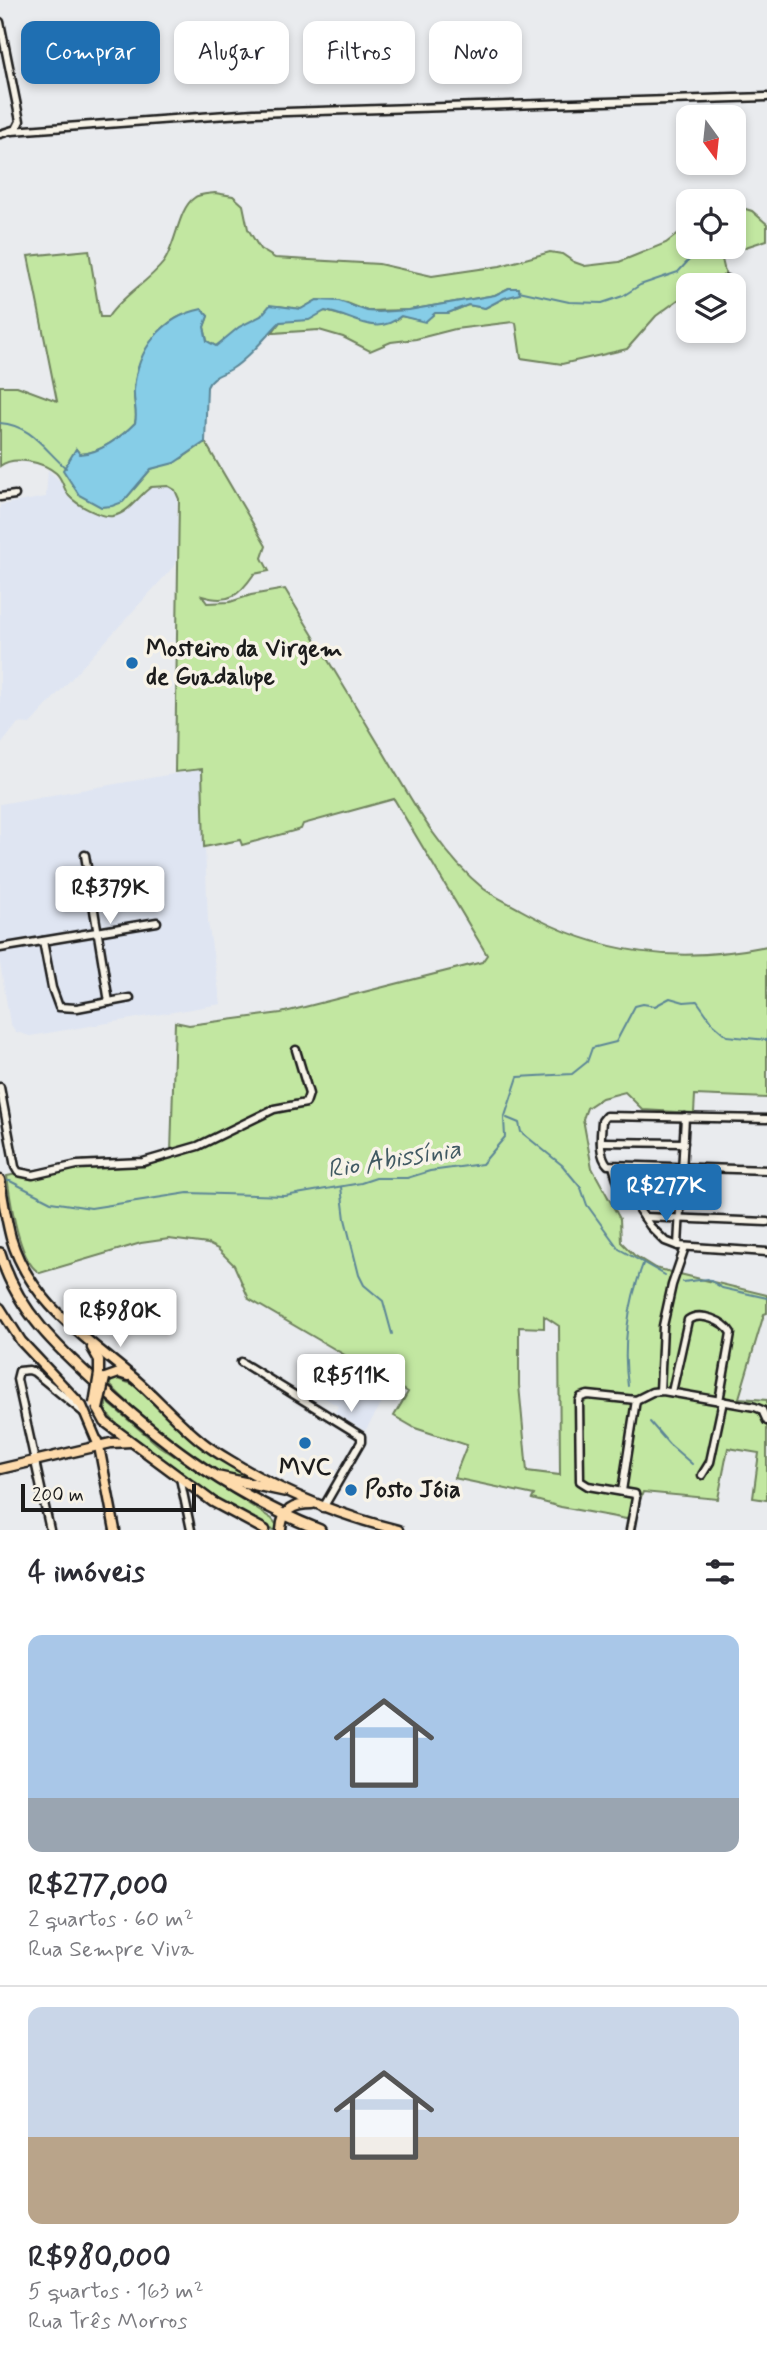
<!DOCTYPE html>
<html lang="pt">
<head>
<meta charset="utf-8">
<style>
	:root { --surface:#fff; --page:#f7f7f7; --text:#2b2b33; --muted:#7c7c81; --line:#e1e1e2; --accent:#1f6fb2 }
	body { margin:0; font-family:Mynerve,sans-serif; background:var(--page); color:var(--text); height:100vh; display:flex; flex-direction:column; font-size:26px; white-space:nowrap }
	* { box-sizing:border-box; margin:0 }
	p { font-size:23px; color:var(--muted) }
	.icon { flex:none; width:38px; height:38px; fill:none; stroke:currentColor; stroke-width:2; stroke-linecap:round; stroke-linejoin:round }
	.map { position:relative; height:1530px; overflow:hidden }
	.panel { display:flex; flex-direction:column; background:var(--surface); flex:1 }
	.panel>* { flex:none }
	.hud { position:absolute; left:21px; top:21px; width:726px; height:63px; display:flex; gap:14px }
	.needle { width:46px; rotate:165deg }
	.buttons { position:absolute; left:676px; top:105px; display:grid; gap:14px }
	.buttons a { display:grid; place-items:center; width:70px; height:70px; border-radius:14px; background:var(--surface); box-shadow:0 4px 10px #0003; font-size:35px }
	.scale { position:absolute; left:21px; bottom:18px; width:175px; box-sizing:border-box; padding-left:7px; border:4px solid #1c1c1c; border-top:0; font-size:19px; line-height:24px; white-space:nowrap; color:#1c1c1c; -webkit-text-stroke:5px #f7f3e8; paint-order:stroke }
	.price { position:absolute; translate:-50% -60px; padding:0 16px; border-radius:7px; background:#fff; color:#222; font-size:23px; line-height:46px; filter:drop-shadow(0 2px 4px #0008) }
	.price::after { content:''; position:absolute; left:50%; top:42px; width:21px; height:16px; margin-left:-10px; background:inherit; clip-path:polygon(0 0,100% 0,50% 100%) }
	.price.current { background:var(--accent); color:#fff }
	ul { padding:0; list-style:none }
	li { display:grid; align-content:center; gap:14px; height:371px; padding:0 28px }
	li+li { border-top:2px solid var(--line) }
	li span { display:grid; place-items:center; height:217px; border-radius:14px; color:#555 }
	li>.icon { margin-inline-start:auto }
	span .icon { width:126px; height:126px; fill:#fffc; stroke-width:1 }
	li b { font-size:30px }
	h2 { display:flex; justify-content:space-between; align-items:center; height:84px; padding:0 28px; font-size:30px }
	.tag { padding:0 24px; border-radius:14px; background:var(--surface); box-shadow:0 4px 10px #0003; font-size:24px; line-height:63px }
	.tag.current { background:var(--accent); color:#fff }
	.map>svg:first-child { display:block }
	.built { fill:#dfe5f2 }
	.green { fill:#c2e7a1; stroke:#6f825e; stroke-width:2; fill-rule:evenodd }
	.water { fill:#86cde7; stroke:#5c8696; stroke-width:2 }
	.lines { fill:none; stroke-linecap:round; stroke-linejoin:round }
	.stream { stroke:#5c8696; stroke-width:2 }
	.minor-casing { stroke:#1c1c1c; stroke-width:11 }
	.major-casing { stroke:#1c1c1c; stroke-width:13 }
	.highway-casing { stroke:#1c1c1c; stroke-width:14 }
	.minor { stroke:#f7f3e8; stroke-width:6 }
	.major { stroke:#fedbac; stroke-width:8 }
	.highway { stroke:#fedbac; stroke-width:9 }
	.major-bridge-casing { stroke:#1c1c1c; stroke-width:13; stroke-linecap:butt }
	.major-bridge { stroke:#fedbac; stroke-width:8 }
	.poi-dot { fill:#1f6fb2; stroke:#f7f3e8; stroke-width:2.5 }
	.labels { text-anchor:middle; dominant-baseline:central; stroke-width:7; stroke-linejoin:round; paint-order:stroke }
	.poi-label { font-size:24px; font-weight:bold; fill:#1c1c1c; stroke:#f7f3e8; text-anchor:start }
	.water-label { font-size:26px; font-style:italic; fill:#415a63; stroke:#f7f3e8 }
</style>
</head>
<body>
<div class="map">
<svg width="767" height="1530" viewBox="0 0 767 1530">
	<rect width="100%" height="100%" fill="#e9ebee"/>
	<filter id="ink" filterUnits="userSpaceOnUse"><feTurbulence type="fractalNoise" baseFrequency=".0143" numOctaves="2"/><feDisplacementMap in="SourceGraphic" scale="14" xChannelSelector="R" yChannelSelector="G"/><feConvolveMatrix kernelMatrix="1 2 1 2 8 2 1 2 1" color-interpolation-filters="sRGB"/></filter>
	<g filter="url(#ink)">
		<g class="built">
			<polygon points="48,470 83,503 148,475 178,479 176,564 30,724 18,723 0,746 0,505 46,497"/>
			<polygon points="202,769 208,922 221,1004 30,1036 16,1032 10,1023 0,963 0,804"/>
			<polygon points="342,1367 357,1376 362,1368 392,1386 365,1431 335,1413 338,1406 323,1397"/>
		</g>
		<g class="green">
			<path d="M215,193L233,196L243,205L248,229L260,249L275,258L379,264L432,276L500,266L550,252L562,254L574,262L585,266L619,262L666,243L680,232L688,222V247H733V205L752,211L767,224V240L721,255L728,285H688V298L678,300L656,316L627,349L562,364L521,358L516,323L513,322L455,329L416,339L391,342L370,351L343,337L319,330L272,333L280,322L293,320L325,311L355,319L395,321L401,316L425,321L435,313H448L468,305L485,308L504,298L519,294L509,288L495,295L409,310L367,311L347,303L317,300L301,309L279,306L251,322L216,346L207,341L204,327L208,316L203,311C164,312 137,353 134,390C133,402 138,412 135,423C123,436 99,454 80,454L76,449L67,466L127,497L151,469L182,458L205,442L266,546L262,558L269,571L254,574C239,596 229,604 202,596L207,603L230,602L251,595L285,589C317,642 349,695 381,748C410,797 439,853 484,889C495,897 509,903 521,910C600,955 679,964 767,946V1098L695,1095L694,1113L643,1110L625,1092L602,1098L587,1108L583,1119L592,1168L620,1219L621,1242L634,1255L655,1268L767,1295V1313L764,1314L739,1398L767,1400V1500L753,1498L759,1453L728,1448L718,1499L643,1492L632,1520L561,1507L532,1499L534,1495L454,1478L467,1445L415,1428L394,1416L408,1392L249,1299L234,1265L218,1249L208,1244L169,1239L141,1243L40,1273C19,1263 10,1199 7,1176L86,1160L142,1159L171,1153L175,1022L189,1025L281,1013L482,962L487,955L394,799L303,824L301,829L242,845L240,840L204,847L202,769L175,772L179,499L175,490L168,486L151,487C138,496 129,513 113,516C101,518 77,505 69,496C63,489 63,479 56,473C43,462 14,455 0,466V386H17L57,401L28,256L89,250L100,317H108C123,295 147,283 163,263C176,246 178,209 194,198C199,194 209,194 215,193ZM544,1316L559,1326L560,1475L527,1471L519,1385V1327L544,1328Z"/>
			<path d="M114,1378L135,1385L204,1448L268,1485C253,1481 235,1479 221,1473C185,1457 137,1412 109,1384Z"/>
			<path d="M106,1401L159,1446L272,1519L277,1525L276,1530C263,1530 252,1521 241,1515C196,1490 158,1456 117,1425L106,1412Z"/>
		</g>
		<path class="water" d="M509,288H519L520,294L504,298L485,308L468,305L448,313H435L425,322L401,316C375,338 353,315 325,311L309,320L280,322C265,337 251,356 233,368C223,375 212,375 207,387L205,442L174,463L151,469L123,502L112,506L101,507L79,495L63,470L76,449L80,454C99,454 122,436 135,423C138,412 133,402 134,390C137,349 162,317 202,309L208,316L204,327L207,341L216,346L239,327L261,316L270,305L301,309L317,300L339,301L367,311L379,312L409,310L495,295Z"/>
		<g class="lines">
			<g class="stream">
				<polyline points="733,240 740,239"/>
				<polyline points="519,291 569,302 602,303 623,296 640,285 678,272 701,247"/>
				<path d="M0,423C31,425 45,450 66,468"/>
				<polyline points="507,1118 519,1123 521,1132 562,1165 581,1188 587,1205 619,1249 665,1275"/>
				<polyline points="5,1181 10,1181 51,1202 91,1208 188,1193 285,1196 361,1183 376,1178 407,1178 430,1171 482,1164 505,1137 504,1119 518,1077 572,1074 587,1062 592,1048 616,1042 635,1006 643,1004 655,1006 670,998 684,1002 697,1001 714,1025 727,1036 767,1040"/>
				<polyline points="341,1187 345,1219 359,1275 364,1285 383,1301 392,1334"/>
				<polyline points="683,1282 708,1279 722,1288 767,1298"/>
				<path d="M628,1386C622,1344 628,1304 643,1264"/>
				<polyline points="650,1422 669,1444 692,1464"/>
			</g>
			<defs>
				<g id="minor">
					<polyline points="0,22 20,121 16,129 0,134"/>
					<polyline points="12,131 254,113 767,97"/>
					<polyline points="723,285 726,279"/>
					<polyline points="0,497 15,495"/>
					<polyline points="85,855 109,1002"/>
					<polyline points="43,941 52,988 59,1007 77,1008 130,998"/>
					<polyline points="0,948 157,922"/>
					<polyline points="0,1087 15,1167 18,1172 33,1175 77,1165 143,1162 198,1146 274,1109 306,1103 309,1094 296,1050"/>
					<path d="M767,1119L606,1116L602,1121C601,1135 598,1155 608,1165L767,1170"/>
					<polyline points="601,1142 684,1143"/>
					<polyline points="613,1166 619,1185 626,1191 650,1226 665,1241 678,1246 767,1252"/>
					<polyline points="626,1191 681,1192"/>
					<polyline points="644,1217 767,1222"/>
					<polyline points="678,1246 685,1117"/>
					<polyline points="241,1362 361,1436 361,1442 323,1508"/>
					<polyline points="660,1391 663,1326 672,1285 685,1247"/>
					<path d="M672,1392L688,1320C700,1311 724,1321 731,1333L719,1401"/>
					<polyline points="702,1475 710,1462 723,1401"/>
					<polyline points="180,1478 191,1530"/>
					<polyline points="622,1491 636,1400"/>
					<polyline points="50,1530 17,1379 19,1371 29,1370 34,1372 84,1413"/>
					<polyline points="630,1530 636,1498 635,1494 588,1486 580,1481 579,1401 581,1397 588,1395 636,1400 652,1392 663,1391 755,1407 762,1410 767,1421"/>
				</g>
				<g id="major">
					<path d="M0,1180C3,1200 6,1219 11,1238C30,1303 87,1338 135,1379C158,1399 177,1422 201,1441C213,1451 228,1459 241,1467C291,1496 342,1516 398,1530"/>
					<polyline points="0,1308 21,1341 82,1406 99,1446"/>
					<polyline points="92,1348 99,1360 99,1374"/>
					<polyline points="105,1378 119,1373 128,1376"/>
					<polyline points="98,1409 105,1422 213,1502 265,1530"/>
					<polyline points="98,1441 115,1530"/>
					<polyline points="0,1469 111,1443 131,1442"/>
					<path d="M281,1530C282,1510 293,1504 312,1504"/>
				</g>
				<g id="highway">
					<path d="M0,1253C16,1310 59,1349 102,1388C170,1449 235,1496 320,1530"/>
					<polyline points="219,1477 284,1491"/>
				</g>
			</defs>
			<use href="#minor" class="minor-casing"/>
			<use href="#major" class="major-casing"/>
			<use href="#highway" class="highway-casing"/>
			<use href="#minor" class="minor"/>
			<use href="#major" class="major"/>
			<use href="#highway" class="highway"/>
			<defs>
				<g id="major-bridge">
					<polyline points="94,1404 99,1374"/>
					<polyline points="98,1409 105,1378"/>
				</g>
			</defs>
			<use href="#major-bridge" class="major-bridge-casing"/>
			<use href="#major-bridge" class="major-bridge"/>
		</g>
	</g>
	<g class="poi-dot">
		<circle cx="132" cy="663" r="7"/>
		<circle cx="305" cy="1443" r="7"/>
		<circle cx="351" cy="1490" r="7"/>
	</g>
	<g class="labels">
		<g class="poi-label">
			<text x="146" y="649">Mosteiro da Virgem<tspan x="146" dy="28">de Guadalupe</tspan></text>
			<text x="305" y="1468" text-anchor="middle">MVC</text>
			<text x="365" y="1490">Posto Jóia</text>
		</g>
		<g class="water-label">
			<text transform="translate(394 1160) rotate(-9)">Rio Abissínia</text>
		</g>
	</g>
</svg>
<div class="buttons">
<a><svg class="needle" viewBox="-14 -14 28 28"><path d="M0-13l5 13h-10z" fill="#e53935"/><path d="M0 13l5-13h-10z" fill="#7c7c81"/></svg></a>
<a><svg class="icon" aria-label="locate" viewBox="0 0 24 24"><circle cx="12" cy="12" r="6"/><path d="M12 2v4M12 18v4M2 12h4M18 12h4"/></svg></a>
<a><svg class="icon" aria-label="layers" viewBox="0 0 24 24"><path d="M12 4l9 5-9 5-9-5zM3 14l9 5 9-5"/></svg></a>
</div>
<div class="scale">200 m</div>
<b class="price" style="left:110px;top:926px">R$379K</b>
<b class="price current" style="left:666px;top:1224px">R$277K</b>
<b class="price" style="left:120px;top:1349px">R$980K</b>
<b class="price" style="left:351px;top:1414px">R$511K</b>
<div class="hud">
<a class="tag current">Comprar</a>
<a class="tag">Alugar</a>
<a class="tag">Filtros</a>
<a class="tag">Novo</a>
</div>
</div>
<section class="panel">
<h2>4 imóveis<svg class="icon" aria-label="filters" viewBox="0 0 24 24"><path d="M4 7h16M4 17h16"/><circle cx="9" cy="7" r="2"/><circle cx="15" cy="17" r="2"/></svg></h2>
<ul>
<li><span style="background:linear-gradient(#a9c7e8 75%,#9aa5b1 0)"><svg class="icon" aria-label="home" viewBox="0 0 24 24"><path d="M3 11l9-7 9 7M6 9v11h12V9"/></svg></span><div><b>R$277,000</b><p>2 quartos · 60 m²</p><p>Rua Sempre Viva</p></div></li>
<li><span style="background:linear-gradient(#c9d6e8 60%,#b9a48a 0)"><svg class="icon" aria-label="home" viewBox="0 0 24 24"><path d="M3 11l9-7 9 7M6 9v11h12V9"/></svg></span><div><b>R$980,000</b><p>5 quartos · 163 m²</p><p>Rua Três Morros</p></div></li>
</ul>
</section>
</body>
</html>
